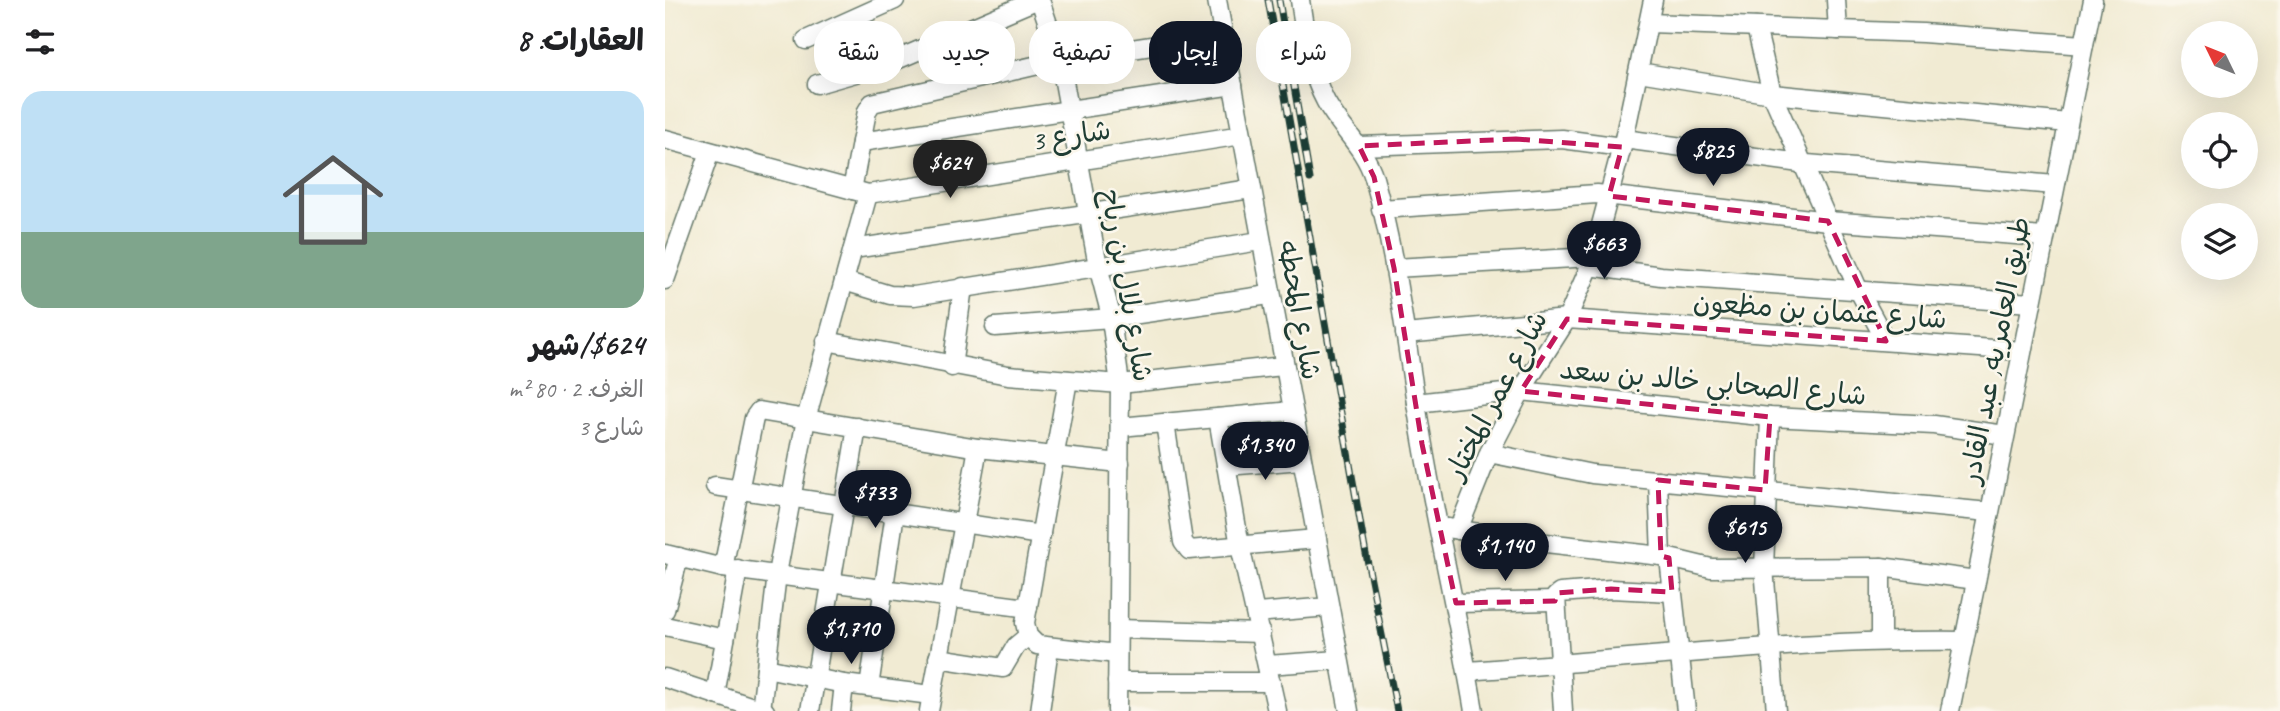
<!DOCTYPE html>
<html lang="ar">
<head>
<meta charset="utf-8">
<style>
	:root { --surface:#fff; --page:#f6f6f6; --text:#202124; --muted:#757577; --line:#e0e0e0; --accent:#111827 }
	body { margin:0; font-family:Caveat,"Playpen Sans Arabic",sans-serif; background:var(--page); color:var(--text); direction:rtl; height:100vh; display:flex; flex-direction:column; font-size:26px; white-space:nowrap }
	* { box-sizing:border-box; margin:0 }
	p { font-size:23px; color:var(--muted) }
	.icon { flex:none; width:38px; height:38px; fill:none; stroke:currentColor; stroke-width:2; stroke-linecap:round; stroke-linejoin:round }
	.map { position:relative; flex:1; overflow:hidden; direction:ltr }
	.sheet { display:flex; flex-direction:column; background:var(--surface); width:665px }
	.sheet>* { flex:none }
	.hud { position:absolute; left:21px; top:21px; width:665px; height:63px; direction:rtl; display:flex; gap:14px }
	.needle { width:46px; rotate:313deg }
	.tools { position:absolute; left:1516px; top:21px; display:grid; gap:14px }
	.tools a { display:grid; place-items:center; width:77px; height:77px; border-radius:50%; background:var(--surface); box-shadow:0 7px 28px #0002; font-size:35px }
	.price { position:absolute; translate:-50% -60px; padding:0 16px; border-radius:24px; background:var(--accent); color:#fff; font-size:23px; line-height:46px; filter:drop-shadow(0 2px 4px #0008) }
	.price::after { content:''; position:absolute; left:50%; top:42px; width:21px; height:16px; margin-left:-10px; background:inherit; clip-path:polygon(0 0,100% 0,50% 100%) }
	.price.selected { background:#222; color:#fff }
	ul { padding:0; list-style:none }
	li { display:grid; align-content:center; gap:14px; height:371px; padding:0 21px }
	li+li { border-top:2px solid var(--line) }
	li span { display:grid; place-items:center; height:217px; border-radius:21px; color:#555 }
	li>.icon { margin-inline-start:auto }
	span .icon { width:126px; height:126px; fill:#fffc; stroke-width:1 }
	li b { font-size:30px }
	h2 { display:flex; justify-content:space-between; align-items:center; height:84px; padding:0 21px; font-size:30px }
	.pill { padding:0 24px; border-radius:28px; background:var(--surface); box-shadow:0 7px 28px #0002; font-size:24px; line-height:63px }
	.pill.selected { background:var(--accent); color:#fff }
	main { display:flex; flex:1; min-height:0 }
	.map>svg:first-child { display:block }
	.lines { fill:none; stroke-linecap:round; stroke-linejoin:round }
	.minor-casing { stroke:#687a6c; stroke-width:21 }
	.minor { stroke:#fff; stroke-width:18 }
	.rail-casing { stroke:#1f3d34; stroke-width:7 }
	.rail { stroke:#fbf7ec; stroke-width:4.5; stroke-dasharray:13; stroke-linecap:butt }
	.marked { fill:none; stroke:#c2185b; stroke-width:5; stroke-dasharray:14 9; stroke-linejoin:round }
	.labels { text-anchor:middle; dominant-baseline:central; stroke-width:5; stroke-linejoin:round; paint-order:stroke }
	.street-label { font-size:28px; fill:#1f3d34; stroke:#fbf7ec }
</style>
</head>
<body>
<main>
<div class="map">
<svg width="1615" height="711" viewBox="0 0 1615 711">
	<rect width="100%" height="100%" fill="#fbf7ec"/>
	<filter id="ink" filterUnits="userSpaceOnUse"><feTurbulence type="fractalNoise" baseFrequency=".0143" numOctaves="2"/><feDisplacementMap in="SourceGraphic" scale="14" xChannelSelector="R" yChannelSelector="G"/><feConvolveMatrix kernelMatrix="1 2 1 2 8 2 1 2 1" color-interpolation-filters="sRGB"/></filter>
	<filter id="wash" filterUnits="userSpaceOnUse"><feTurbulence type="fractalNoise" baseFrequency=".00686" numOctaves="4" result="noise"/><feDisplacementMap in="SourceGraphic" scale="28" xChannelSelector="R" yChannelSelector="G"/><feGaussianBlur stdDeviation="1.57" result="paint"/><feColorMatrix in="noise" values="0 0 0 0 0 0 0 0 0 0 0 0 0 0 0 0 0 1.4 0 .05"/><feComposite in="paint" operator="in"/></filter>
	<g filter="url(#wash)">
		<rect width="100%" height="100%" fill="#f1ebd3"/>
	</g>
	<g filter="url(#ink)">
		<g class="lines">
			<defs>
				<g id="minor">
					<polyline points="375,0 395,60 433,266 445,312 455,384 452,711"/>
					<polyline points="552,0 684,711"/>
					<path d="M635,0C640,33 645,73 661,102C676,129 700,148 709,178C734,265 742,356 758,445C773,534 794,622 809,711"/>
					<polyline points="1171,0 1173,30"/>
					<polyline points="984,23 1258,33 1419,45"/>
					<polyline points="1091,27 1107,94 1194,291 1221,341"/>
					<polyline points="141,40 230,0"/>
					<polyline points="974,72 1107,94 1403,123"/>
					<polyline points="152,84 222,64 371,0"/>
					<polyline points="0,139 203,194 577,135"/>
					<polyline points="959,139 1142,164 1390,185"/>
					<polyline points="196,142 568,85"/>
					<polyline points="694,146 897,139 957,147"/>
					<polyline points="187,190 202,111 207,103 395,60 558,35"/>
					<polyline points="716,209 932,194 1163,221 1379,237"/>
					<polyline points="188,249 586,189"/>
					<polyline points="925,266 996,276 1366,303"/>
					<polyline points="729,268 927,257"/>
					<polyline points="0,280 45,152"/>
					<polyline points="179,281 225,295 249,296 595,241"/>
					<polyline points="330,327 446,318 604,295"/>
					<polyline points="740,334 902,319 1357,351"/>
					<polyline points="161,341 343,375 455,384 618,366"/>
					<polyline points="287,367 298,287"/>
					<polyline points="403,380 360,623 363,636 372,645 452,654"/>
					<polyline points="751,403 856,391 1105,417 1269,425 1340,435"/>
					<polyline points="1105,417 1099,568 1111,711"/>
					<polyline points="553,418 575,546 612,711"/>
					<polyline points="500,423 518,542 524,550 651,539"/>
					<polyline points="455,427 627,411"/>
					<polyline points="824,453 927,474 1324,512"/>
					<polyline points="561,466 636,460"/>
					<polyline points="993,480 996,556"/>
					<polyline points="50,486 376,535"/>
					<polyline points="782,528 872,542 996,556 1046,568 1216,567 1311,580"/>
					<polyline points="793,530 824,453 856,391 902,319 925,266 959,139 988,0"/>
					<polyline points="0,554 58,568 363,608"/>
					<polyline points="1004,558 1021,711"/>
					<polyline points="58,568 89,418 94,411 313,448 455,463"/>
					<polyline points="791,603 890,601"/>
					<polyline points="0,610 14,557"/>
					<polyline points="592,613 664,607"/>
					<polyline points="0,626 60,639"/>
					<polyline points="453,629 596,633"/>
					<polyline points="1216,640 1216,567"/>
					<polyline points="273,658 338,668 351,646 363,636"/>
					<polyline points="602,665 674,660"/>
					<polyline points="101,668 179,684 266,695"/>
					<path d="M803,671C969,659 1132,639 1299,641"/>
					<polyline points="0,678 100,711"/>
					<polyline points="452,682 606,682"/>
					<polyline points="204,687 230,513"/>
					<polyline points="50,695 73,569"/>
					<polyline points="96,710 112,574 141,419 203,194"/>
					<polyline points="145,711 192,427"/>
					<polyline points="176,711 179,684"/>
					<polyline points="264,711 313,448"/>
					<polyline points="375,711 384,648"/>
					<polyline points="898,711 891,596 895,593 946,589 1007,592"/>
					<polyline points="1285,711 1428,0"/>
				</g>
			</defs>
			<use href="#minor" class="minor-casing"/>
			<use href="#minor" class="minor"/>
			<defs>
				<g id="rail">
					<polyline points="603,0 700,549 732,711"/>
					<polyline points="614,0 645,179"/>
				</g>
			</defs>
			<use href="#rail" class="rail-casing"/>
			<use href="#rail" class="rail"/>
		</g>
	</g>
	<path class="marked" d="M851,139L957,147L944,196L1163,221L1221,341L902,319L856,391L1105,417L1100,490L993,480L996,556L1004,558L1007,592L946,589L892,593L890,601L791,603L757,444L729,268L709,177L694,146Z"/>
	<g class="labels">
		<g class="street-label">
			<text transform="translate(406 135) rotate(-9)">شارع 3</text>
			<text transform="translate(462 285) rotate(80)">شارع بلال بن رباح</text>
			<text transform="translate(635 310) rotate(80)">شارع المحطه</text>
			<text transform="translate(1155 310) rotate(4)">شارع عثمان بن مظعون</text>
			<text transform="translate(1330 350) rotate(-79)">طريق العامريه, عبد القادر</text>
			<text transform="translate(1048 382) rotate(5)">شارع الصحابي خالد بن سعد</text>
			<text transform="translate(831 395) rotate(-62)">شارع عمر المختار</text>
		</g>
	</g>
</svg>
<div class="tools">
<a><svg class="needle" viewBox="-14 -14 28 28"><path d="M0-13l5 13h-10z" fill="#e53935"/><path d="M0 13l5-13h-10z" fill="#757577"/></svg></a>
<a><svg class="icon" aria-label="locate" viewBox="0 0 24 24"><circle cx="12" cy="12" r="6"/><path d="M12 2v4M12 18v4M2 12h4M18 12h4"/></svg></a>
<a><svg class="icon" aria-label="layers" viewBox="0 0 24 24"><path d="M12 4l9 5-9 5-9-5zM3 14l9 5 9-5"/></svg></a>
</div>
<b class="price" style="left:1048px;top:188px">$825</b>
<b class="price selected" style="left:285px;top:200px">$624</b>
<b class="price" style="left:939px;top:281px">$663</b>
<b class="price" style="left:600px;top:482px">$1,340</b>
<b class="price" style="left:210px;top:530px">$733</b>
<b class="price" style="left:1080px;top:565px">$615</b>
<b class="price" style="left:840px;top:583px">$1,140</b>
<b class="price" style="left:186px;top:666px">$1,710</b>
<div class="hud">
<a class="pill">شراء</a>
<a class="pill selected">إيجار</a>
<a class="pill">تصفية</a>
<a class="pill">جديد</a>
<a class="pill">شقة</a>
</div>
</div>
<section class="sheet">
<h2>العقارات: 8<svg class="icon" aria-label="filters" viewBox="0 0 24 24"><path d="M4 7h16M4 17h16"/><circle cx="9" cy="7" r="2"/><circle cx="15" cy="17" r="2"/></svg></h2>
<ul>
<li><span style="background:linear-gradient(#bfe0f5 65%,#7fa58c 0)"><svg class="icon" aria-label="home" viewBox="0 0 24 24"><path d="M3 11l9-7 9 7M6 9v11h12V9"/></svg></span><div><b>$624/شهر</b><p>الغرف: 2 · 80 m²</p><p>شارع 3</p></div></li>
</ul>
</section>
</main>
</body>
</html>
